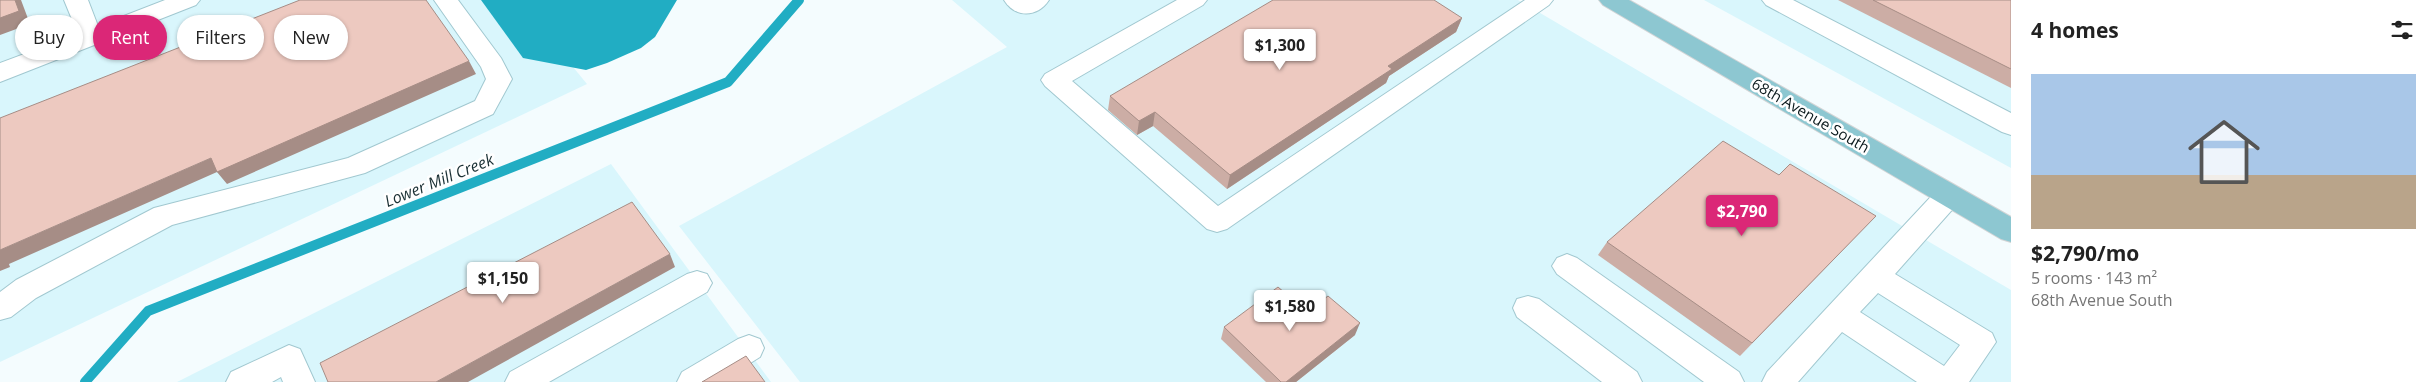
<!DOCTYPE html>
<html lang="en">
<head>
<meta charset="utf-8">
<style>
	:root { --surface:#fff; --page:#f2f2f2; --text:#222; --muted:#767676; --accent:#db2777 }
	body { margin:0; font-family:"Open Sans",sans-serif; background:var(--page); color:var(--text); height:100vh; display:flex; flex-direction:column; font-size:19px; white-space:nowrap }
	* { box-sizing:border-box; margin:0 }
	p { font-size:16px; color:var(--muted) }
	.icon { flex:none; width:28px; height:28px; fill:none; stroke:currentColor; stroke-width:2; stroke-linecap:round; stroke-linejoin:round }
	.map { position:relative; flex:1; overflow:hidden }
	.details { display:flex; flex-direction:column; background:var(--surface); width:425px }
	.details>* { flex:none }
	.guide { position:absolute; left:15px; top:15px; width:475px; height:45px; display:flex; gap:10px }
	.price { position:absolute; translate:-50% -42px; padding:0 11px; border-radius:5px; background:#fff; color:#222; font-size:16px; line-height:32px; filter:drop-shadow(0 1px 2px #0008) }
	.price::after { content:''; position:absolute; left:50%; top:30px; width:15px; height:11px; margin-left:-8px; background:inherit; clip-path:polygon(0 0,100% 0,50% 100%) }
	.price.current { background:var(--accent); color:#fff }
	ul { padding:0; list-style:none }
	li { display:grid; align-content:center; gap:10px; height:265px; padding:0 20px }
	li span { display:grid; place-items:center; height:155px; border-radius:0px; color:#555 }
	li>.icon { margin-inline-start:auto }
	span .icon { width:90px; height:90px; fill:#fffc; stroke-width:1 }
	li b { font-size:21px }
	h2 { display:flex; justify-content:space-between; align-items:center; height:60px; padding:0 20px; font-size:21px }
	.chip { padding:0 18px; border-radius:22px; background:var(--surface); box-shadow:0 1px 4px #0004; font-size:18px; line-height:45px }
	.chip.current { background:var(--accent); color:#fff }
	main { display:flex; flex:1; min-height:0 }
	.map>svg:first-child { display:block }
	.built { fill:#d9f6fc }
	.water { fill:#21adc3 }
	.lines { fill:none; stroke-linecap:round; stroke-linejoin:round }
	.stream { stroke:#21adc3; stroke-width:10 }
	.minor-casing { stroke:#a1c8d0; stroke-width:2 }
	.major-casing { stroke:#d3d5d6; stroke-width:2 }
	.minor { fill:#fff; fill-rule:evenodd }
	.major { fill:#8dc7d1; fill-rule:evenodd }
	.wall { fill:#ccada5 }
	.shaded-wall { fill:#a68d86 }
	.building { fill:#edc9c0; stroke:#a68d86 }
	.labels { text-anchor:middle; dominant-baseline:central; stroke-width:5; stroke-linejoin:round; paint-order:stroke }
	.street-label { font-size:15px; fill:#09181b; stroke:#fff }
	.water-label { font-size:16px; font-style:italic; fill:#1a3034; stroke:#fff }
</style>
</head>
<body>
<main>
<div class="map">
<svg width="2011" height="382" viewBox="0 0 2011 382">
	<rect width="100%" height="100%" fill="#f4fcfe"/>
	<g class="built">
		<polygon points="0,0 518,0 587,84 0,362"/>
		<polygon points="952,0 1518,0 2011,290 2011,382 800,382 679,226 1007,47"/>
		<polygon points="1704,0 2011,0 2011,168"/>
		<polygon points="611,164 771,382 177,382"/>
	</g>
	<polygon class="water" points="481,0 677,0 655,37 641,48 607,63 586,70 523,58"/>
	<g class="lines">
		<polyline class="stream" points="85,382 148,311 728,82 799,0"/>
		<defs>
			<g id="minor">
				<polygon points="64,0 88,0 98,26 165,0 200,0 196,5 0,82 0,63 78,34"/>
				<polygon points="434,0 458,0 501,58 512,79 493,114 365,173 172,225 36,298 11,317 0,320 0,292 16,280 154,208 348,158 475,101 486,79 481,67"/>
				<path d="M1004,0H1049C1037,18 1015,18 1004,0Z"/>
				<polygon points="1177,0 1207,0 1203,5 1072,81 1218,206 1525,0 1553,0 1549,5 1227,229 1217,232 1207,229 1045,86 1041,80 1045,74"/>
				<polygon points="1762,0 1793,0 2011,113 2011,135 2002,132 1766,5"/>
				<path d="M1949,184L1959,188L1963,195L1959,202L1895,274L1992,333L1996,342L1969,382H1917L1842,332L1798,382H1762L1767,372L1939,188ZM1878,293L1960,345L1944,366L1860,312Z"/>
				<polygon points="1567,254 1577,258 1739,372 1744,382 1704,382 1557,274 1552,266 1557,258"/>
				<polygon points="697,271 707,274 712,283 707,292 549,382 505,382 510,372 687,274"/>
				<polygon points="1528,296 1539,299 1637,372 1642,382 1602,382 1517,317 1513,308 1517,299"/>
				<polygon points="749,335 760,339 764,348 760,357 720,382 677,382 682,372 738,339"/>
				<polygon points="289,345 300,349 315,382 283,382 281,377 272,382 226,382 231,372"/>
			</g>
			<polygon id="major" points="1599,0 1629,0 2011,217 2011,242 2001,239 1603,5"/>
		</defs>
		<use href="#minor" class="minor-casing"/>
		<use href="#major" class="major-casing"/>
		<use href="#minor" class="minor"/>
		<use href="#major" class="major"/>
	</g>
	<g class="wall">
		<polygon points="1838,0 2011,0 2011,88"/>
		<polygon points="1462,18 1456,32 1389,76 1386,83 1227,189 1153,126 1137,135 1108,110 1110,96"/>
		<polygon points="1779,175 1876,216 1740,356 1598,255 1607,242"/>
		<polygon points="1307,312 1355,335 1296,382 1266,382 1221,339 1224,327"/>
	</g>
	<g class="shaded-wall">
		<polygon points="15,0 21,0 30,24 0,35 0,18"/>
		<polygon points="1462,18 1456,32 1389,76 1386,83 1227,189 1230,175 1388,66"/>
		<polygon points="469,61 476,74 227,184 217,172 9,264 10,267 0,271 0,250 211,158"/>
		<polygon points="1155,112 1153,126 1137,135 1139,121"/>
		<polygon points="670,254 675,267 468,382 436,382"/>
		<polygon points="1360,323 1355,335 1296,382 1286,382"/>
	</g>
	<g class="building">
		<polygon points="0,0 15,0 19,11 0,18"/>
		<polygon points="300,0 426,0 469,61 217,172 211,158 0,250 0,118"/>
		<polygon points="1273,0 1434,0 1462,18 1388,66 1392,69 1230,175 1155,112 1139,121 1110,96"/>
		<polygon points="1873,0 2011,0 2011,69"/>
		<polygon points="1723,141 1779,175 1790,164 1876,216 1752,343 1607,242"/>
		<polygon points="632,202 670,254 436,382 328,382 320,363"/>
		<polygon points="1278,287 1307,312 1328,296 1360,323 1286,382 1281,382 1224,327"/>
		<polygon points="746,356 765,382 702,382"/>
	</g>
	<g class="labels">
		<g class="street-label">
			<text transform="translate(1811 115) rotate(30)">68th Avenue South</text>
		</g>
		<g class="water-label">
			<text transform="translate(439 180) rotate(-22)">Lower Mill Creek</text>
		</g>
	</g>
</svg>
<b class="price" style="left:1280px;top:71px">$1,300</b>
<b class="price current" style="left:1742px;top:237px">$2,790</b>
<b class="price" style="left:503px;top:304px">$1,150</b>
<b class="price" style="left:1290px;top:332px">$1,580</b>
<div class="guide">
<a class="chip">Buy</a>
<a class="chip current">Rent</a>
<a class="chip">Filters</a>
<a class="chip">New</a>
</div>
</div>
<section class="details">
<h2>4 homes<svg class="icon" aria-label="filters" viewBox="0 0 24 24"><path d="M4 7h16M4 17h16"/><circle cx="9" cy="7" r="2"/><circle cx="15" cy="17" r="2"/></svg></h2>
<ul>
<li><span style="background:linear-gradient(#a9c7e8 65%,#b9a48a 0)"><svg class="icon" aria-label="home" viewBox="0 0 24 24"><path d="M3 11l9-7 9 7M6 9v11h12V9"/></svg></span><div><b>$2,790/mo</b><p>5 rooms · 143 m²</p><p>68th Avenue South</p></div></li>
</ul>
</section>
</main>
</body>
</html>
